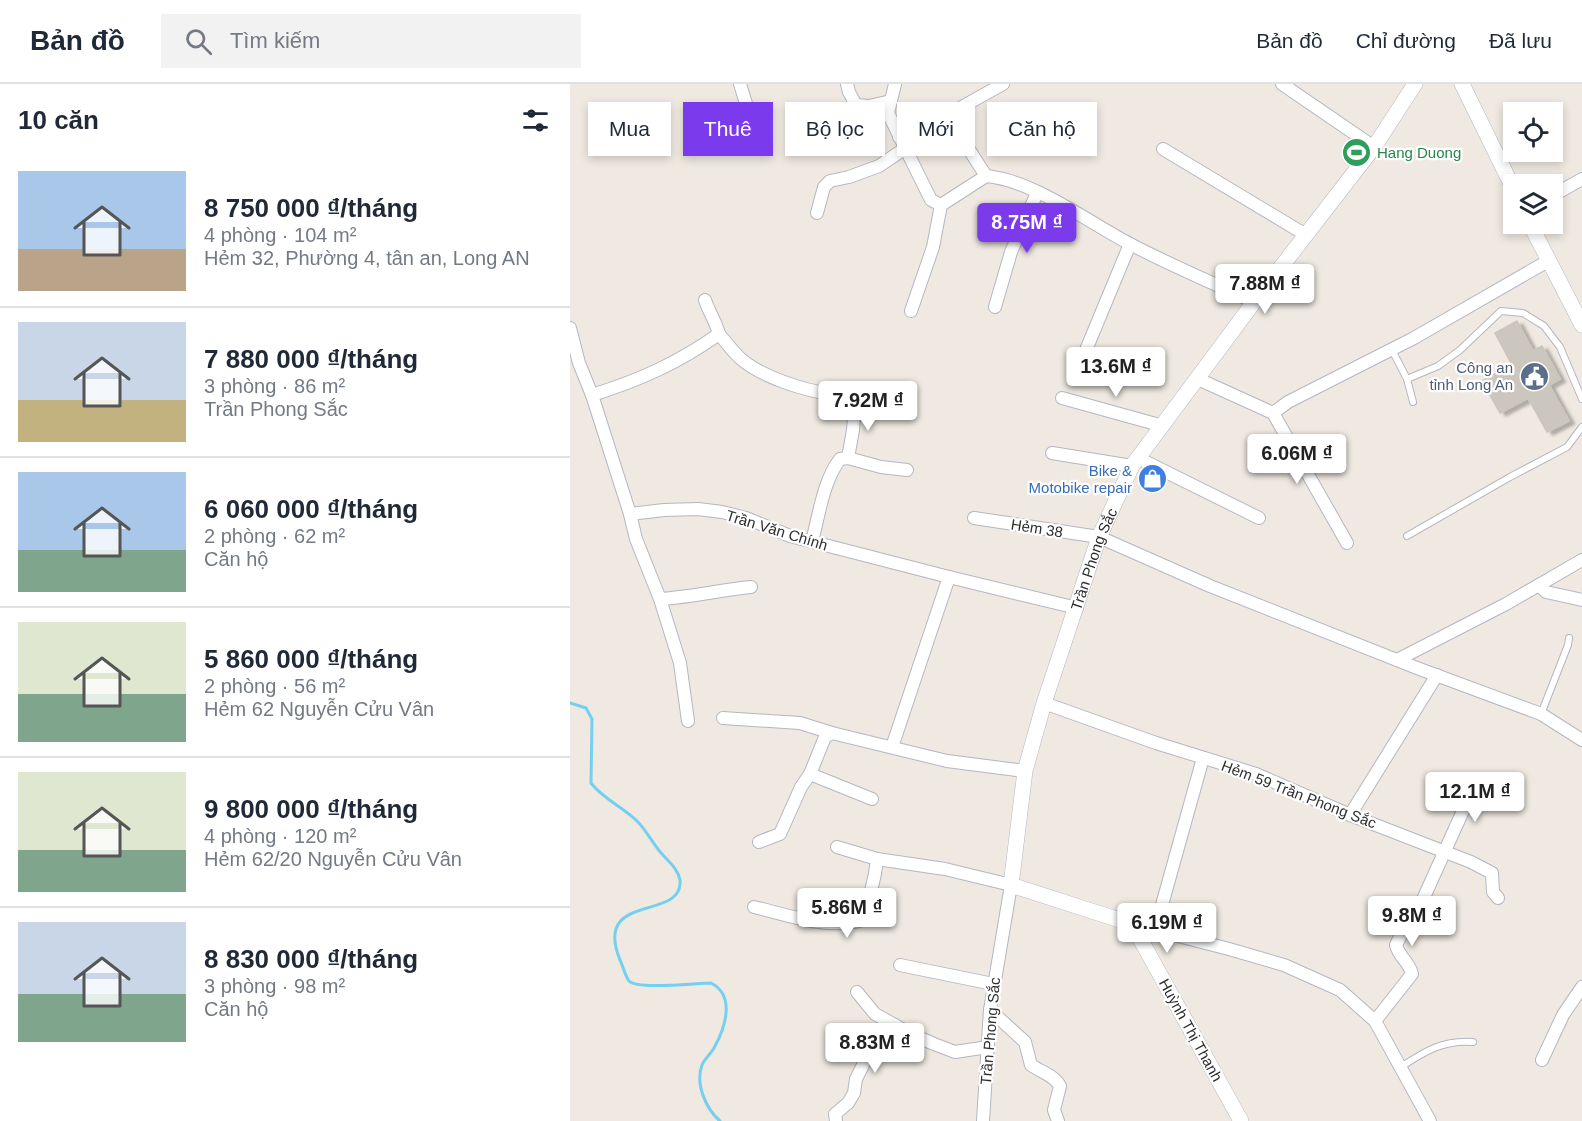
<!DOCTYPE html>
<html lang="vi">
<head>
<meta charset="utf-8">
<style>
	:root { --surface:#fff; --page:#f2f2f3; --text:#1f2937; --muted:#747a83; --line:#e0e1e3; --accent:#7c3aed }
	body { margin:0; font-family:Helvetica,sans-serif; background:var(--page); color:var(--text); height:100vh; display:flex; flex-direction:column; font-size:22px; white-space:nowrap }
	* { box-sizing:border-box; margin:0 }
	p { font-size:20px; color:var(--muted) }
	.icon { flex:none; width:33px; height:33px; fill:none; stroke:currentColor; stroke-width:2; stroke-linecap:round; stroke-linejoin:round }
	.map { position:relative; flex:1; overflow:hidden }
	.panel { display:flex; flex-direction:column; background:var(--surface); width:570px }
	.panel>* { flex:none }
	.hud { position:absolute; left:18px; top:18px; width:570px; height:54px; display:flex; gap:12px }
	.controls { position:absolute; left:933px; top:18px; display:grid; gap:12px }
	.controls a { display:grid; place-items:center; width:60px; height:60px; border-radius:0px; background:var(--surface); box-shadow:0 3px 9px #0003; font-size:30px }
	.price { position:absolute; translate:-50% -51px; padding:0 14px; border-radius:6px; background:#fff; color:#222; font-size:20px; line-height:39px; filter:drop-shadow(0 2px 3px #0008) }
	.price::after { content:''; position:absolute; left:50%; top:36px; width:18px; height:14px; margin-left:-9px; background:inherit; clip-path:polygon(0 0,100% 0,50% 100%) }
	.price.selected { background:var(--accent); color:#fff }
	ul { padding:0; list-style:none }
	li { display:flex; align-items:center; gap:18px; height:150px; padding:0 18px }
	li+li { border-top:2px solid var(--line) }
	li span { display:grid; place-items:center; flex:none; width:168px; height:120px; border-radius:0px; color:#555 }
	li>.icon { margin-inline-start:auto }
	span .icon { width:72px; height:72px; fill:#fffc; stroke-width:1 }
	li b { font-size:26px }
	h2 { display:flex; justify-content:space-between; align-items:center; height:72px; padding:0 18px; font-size:26px }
	.pill { padding:0 21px; border-radius:0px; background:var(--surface); box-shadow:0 3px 9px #0003; font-size:21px; line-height:54px }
	.pill.selected { background:var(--accent); color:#fff }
	header { display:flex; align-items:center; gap:36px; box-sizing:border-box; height:84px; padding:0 30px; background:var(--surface); border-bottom:2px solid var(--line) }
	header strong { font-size:28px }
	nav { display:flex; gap:33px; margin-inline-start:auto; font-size:21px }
	.search { width:420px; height:54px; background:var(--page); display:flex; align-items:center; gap:15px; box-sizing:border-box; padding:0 21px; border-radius:0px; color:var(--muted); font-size:22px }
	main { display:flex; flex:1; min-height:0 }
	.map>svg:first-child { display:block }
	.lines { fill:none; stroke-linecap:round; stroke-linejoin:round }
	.stream { stroke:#75cff0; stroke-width:3 }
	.building { fill:#cbc7bf; stroke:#cbc5ba; stroke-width:1.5; filter:url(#shadow) }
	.service-casing { stroke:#b4b7c1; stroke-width:8 }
	.minor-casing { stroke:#b4b7c1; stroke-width:14 }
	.tertiary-casing { stroke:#b4b7c1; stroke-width:16 }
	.service { stroke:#fff; stroke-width:6 }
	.minor { stroke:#fff; stroke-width:12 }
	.tertiary { stroke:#fff; stroke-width:15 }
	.labels { text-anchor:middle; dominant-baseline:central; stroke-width:4.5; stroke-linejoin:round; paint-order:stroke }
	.leisure-label { font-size:15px; fill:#27864d; stroke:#fff; text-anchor:start }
	.service-label { font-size:15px; fill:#4e5e75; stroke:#fff; text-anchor:end }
	.shop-label { font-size:15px; fill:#366cbe; stroke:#fff; text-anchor:end }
	.street-label { font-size:15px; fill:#2e2e2e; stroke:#fff }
</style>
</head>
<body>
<header>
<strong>Bản đồ</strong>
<div class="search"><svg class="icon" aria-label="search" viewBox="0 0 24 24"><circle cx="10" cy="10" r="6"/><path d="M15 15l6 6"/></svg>Tìm kiếm</div>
<nav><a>Bản đồ</a><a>Chỉ đường</a><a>Đã lưu</a></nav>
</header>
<main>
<section class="panel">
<h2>10 căn<svg class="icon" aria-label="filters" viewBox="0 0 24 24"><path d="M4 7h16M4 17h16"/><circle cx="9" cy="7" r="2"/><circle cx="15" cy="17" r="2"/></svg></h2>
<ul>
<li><span style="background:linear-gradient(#a9c7e8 65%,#b9a48a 0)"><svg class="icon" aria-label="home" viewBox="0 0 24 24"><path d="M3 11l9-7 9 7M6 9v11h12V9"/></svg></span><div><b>8 750 000 ₫/tháng</b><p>4 phòng · 104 m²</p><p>Hẻm 32, Phường 4, tân an, Long AN</p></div></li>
<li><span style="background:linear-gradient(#c9d6e8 65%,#c2b280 0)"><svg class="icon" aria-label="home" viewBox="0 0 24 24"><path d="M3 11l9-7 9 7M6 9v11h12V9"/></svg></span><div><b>7 880 000 ₫/tháng</b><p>3 phòng · 86 m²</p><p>Trần Phong Sắc</p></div></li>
<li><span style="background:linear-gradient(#a9c7e8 65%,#7fa58c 0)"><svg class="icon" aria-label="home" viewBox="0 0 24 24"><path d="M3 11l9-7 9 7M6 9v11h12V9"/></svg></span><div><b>6 060 000 ₫/tháng</b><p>2 phòng · 62 m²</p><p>Căn hộ</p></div></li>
<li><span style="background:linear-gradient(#dfe7d0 60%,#7fa58c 0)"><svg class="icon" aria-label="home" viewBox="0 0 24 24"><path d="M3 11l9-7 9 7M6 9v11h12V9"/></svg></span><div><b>5 860 000 ₫/tháng</b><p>2 phòng · 56 m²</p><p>Hẻm 62 Nguyễn Cửu Vân</p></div></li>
<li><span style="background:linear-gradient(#dfe7d0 65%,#7fa58c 0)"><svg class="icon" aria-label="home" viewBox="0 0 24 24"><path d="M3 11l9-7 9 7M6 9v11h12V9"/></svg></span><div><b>9 800 000 ₫/tháng</b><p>4 phòng · 120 m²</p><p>Hẻm 62/20 Nguyễn Cửu Vân</p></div></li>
<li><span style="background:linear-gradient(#c9d6e8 60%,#7fa58c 0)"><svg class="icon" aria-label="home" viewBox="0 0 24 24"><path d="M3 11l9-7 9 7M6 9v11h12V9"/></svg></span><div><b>8 830 000 ₫/tháng</b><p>3 phòng · 98 m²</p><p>Căn hộ</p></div></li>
</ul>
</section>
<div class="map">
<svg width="1012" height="1037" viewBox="0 0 1012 1037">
	<defs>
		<filter id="shadow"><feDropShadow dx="5.5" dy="3" stdDeviation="1.5" flood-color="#0004"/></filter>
	</defs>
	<rect width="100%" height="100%" fill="#efe9e1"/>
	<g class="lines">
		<path class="stream" d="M0,619L16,624L22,635L21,699C33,715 53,723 67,737C77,747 83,760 92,770C99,778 108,785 110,796C114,838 22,807 50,876C53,882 55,892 59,897C68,906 126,899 141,899C165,911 156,942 145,962C142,969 135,974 132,981C125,1000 136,1025 150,1037"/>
	</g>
	<polygon class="building" points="947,237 963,267 972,262 990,295 979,301 999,337 977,348 958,314 930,329 912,297 942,281 925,249"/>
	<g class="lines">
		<defs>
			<g id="service">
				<polyline points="822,266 837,295"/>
				<polyline points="843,318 837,295 868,282 890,266 931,227 953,229 974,242 990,263 1012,315"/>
				<polyline points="837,452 940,393 997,363 1012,343"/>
				<polyline points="971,630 998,561 999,554"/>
				<path d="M831,983C855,967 873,956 903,958"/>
			</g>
			<g id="minor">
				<polyline points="170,0 187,55"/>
				<polyline points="277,0 279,8 286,21 299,22 321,17"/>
				<polyline points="325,0 318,29 361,116 371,121 416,92"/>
				<polyline points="712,0 804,63"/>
				<polyline points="377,31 416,92"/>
				<polyline points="329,53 381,29 433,0"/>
				<polyline points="593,65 736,151"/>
				<path d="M416,92C463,96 518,138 560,160C600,181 643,199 684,218"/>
				<polyline points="982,112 1012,95"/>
				<polyline points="247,129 254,103 260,97 279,93 309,82 334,65"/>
				<polyline points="425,223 441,168 467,109"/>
				<polyline points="341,227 363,163 371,121"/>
				<polyline points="0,244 9,279 22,311 60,430 94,426 128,425 152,428 176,434 220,452 379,493 507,524"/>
				<path d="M149,250C156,258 163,268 171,275C192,293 233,306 260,310"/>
				<polyline points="516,266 560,160"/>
				<polyline points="628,295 703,329 718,318 844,254 978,177"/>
				<path d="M22,311C70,296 108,279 149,250C146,238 139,228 135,216"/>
				<polyline points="492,314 593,342"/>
				<polyline points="703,329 777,459"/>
				<polyline points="482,369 562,382"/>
				<polyline points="278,374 283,346 285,318"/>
				<polyline points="570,375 689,434"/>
				<path d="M60,430L66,455L90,515C121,513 151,506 181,503"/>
				<polyline points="404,434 529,453 640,502 847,584 971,630 1012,656"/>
				<path d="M242,457C249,432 253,397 270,375L278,374L311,383L337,386"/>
				<polyline points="969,501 976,508 1012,516"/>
				<polyline points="90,515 110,579 118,637"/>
				<polyline points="827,576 936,520 1012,476"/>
				<polyline points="474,619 586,659 686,690 780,731 901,778 922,789 923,808 928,814"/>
				<polyline points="153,634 230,639 262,649"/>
				<polyline points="322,663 379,493"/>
				<polyline points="240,690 302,715"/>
				<polyline points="780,731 867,591"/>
				<polyline points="189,758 210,750 231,703 240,690 255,653 262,649 377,677 455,687"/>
				<polyline points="267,763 307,775 375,785 441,801 420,926 413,1037"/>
				<path d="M184,823C218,831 255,845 290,837C299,817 305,797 307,775"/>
				<polyline points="562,840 659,865 714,881 770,906 805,937 860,1037"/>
				<polyline points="585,846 633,674"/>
				<polyline points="330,881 423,900"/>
				<polyline points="287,908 305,930 341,950 364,960 385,968 418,963"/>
				<path d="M420,926L455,958L461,981C471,988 484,991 490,1002L484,1026L488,1037"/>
				<path d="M805,937L842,890C839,877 830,875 826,861L833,847L850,822L906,698"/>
				<polyline points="972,976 993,931 1012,903"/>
				<polyline points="266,1037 265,1030 278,1019 284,1009 286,995 296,975 308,965 325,941"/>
			</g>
			<g id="tertiary">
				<polyline points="892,0 944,106"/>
				<polyline points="960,140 1012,241"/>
				<path id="s1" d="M671,1037L562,840L441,801L455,687L474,619L529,453L562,382L684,218L804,63L845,0"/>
			</g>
		</defs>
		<use href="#service" class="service-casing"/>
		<use href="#minor" class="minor-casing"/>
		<use href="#tertiary" class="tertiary-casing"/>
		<use href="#service" class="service"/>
		<use href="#minor" class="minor"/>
		<use href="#tertiary" class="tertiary"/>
	</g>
	<defs>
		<symbol id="stadium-disc" viewBox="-11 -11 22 22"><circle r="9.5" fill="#2e9e5b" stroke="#fff"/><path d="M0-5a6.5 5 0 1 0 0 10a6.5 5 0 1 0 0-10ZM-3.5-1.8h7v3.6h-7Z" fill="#fff"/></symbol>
		<symbol id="civic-disc" viewBox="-11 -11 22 22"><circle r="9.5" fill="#5c6f8a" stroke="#fff"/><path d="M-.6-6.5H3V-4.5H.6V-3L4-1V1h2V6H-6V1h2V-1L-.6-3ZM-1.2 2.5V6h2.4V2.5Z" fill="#fff"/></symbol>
		<symbol id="shop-disc" viewBox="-11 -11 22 22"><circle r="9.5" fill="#3f7fe0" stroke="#fff"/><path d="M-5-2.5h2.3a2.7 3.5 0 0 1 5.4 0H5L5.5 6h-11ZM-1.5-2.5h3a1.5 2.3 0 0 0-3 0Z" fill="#fff"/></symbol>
	</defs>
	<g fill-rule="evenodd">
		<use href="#stadium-disc" x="770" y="52" width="33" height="33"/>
		<use href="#civic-disc" x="948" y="276" width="33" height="33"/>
		<use href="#shop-disc" x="566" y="378" width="33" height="33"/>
	</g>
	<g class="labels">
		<g class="leisure-label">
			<text x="807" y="68">Hang Duong</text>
		</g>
		<g class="service-label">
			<text x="943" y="283">Công an<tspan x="943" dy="17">tỉnh Long An</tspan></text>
		</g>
		<g class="shop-label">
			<text x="562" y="386">Bike &amp;<tspan x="562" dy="17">Motobike repair</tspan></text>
		</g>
		<g class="street-label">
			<text transform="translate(467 444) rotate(9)">Hẻm 38</text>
			<text transform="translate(207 446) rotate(17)">Trần Văn Chính</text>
			<text stroke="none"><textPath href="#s1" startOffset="690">Trần Phong Sắc</textPath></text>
			<text transform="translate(729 710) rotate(21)">Hẻm 59 Trần Phong Sắc</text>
			<text transform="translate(621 946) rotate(61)">Huỳnh Thị Thanh</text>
			<text transform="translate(420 947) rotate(-85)">Trần Phong Sắc</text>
		</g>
	</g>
</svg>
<div class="controls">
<a><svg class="icon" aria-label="locate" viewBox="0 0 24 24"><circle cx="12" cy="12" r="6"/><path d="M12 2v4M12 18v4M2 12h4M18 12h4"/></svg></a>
<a><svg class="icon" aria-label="layers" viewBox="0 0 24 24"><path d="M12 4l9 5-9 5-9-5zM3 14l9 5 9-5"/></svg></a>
</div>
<b class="price selected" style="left:457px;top:170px">8.75M ₫</b>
<b class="price" style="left:695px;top:231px">7.88M ₫</b>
<b class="price" style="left:546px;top:314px">13.6M ₫</b>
<b class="price" style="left:298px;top:348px">7.92M ₫</b>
<b class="price" style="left:727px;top:401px">6.06M ₫</b>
<b class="price" style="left:905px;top:739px">12.1M ₫</b>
<b class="price" style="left:277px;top:855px">5.86M ₫</b>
<b class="price" style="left:842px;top:863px">9.8M ₫</b>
<b class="price" style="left:597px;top:870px">6.19M ₫</b>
<b class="price" style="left:305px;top:990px">8.83M ₫</b>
<div class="hud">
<a class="pill">Mua</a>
<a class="pill selected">Thuê</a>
<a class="pill">Bộ lọc</a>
<a class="pill">Mới</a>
<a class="pill">Căn hộ</a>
</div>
</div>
</main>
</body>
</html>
